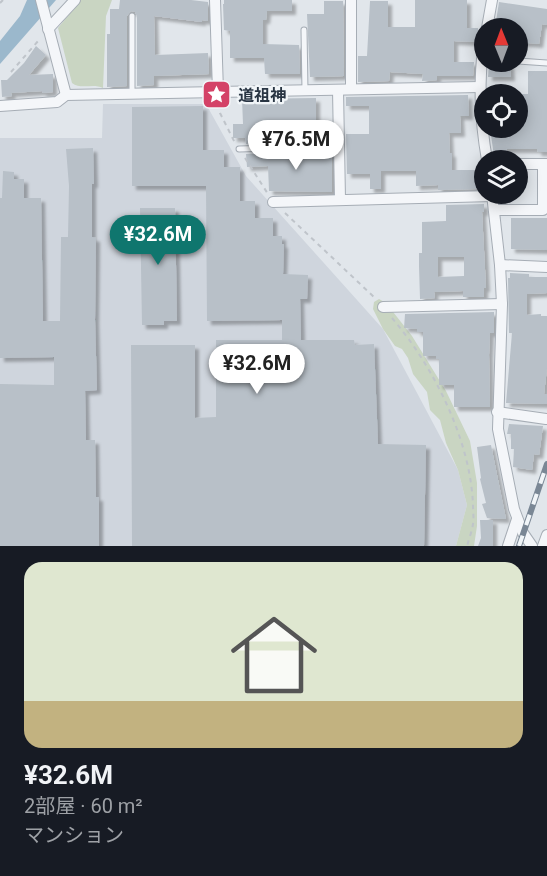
<!DOCTYPE html>
<html lang="ja">
<head>
<meta charset="utf-8">
<style>
	:root { --surface:#171b24; --page:#20242c; --text:#f1f3f6; --muted:#9ea1a6; --line:#363941; --accent:#0f766e }
	body { margin:0; font-family:Roboto,"Noto Sans JP",sans-serif; background:var(--page); color:var(--text); height:100vh; display:flex; flex-direction:column; font-size:22px; white-space:nowrap }
	* { box-sizing:border-box; margin:0 }
	p { font-size:20px; color:var(--muted) }
	.icon { flex:none; width:33px; height:33px; fill:none; stroke:currentColor; stroke-width:2; stroke-linecap:round; stroke-linejoin:round }
	.map { position:relative; height:546px; overflow:hidden }
	.side { display:flex; flex-direction:column; background:var(--surface); flex:1 }
	.side>* { flex:none }
	.needle { width:39px; rotate:359deg }
	.fabs { position:absolute; left:474px; top:18px; display:grid; gap:12px }
	.fabs a { display:grid; place-items:center; width:54px; height:54px; border-radius:50%; background:var(--surface); box-shadow:0 3px 15px #0003; font-size:30px }
	.price { position:absolute; translate:-50% -51px; padding:0 14px; border-radius:21px; background:#fff; color:#222; font-size:20px; line-height:39px; filter:drop-shadow(0 2px 3px #0008) }
	.price::after { content:''; position:absolute; left:50%; top:36px; width:18px; height:14px; margin-left:-9px; background:inherit; clip-path:polygon(0 0,100% 0,50% 100%) }
	.price.current { background:var(--accent); color:#fff }
	ul { padding:0; list-style:none }
	li { display:grid; align-content:center; gap:12px; height:318px; padding:0 24px }
	li+li { border-top:2px solid var(--line) }
	li span { display:grid; place-items:center; height:186px; border-radius:18px; color:#555 }
	li>.icon { margin-inline-start:auto }
	span .icon { width:108px; height:108px; fill:#fffc; stroke-width:1 }
	li b { font-size:26px }
	.map>svg:first-child { display:block }
	.built { fill:#cfd5dd }
	.green { fill:#c9d5c2 }
	.water { fill:#9bb8cc }
	.building { fill:#b8c0c8; fill-rule:evenodd; filter:url(#shadow) }
	.lines { fill:none; stroke-linecap:round; stroke-linejoin:round }
	.service-casing { stroke:#a6adb5; stroke-width:7 }
	.minor-casing { stroke:#a6adb5; stroke-width:12 }
	.path { stroke:#bfc4ca; stroke-width:2; stroke-dasharray:4.5 4.5; stroke-linecap:butt }
	.service { stroke:#f4f6f9; stroke-width:5 }
	.minor { stroke:#f4f6f9; stroke-width:10 }
	.rail-casing { stroke:#7a8795; stroke-width:6 }
	.rail { stroke:#f1f5f8; stroke-width:4; stroke-dasharray:11; stroke-linecap:butt }
	.labels { text-anchor:middle; dominant-baseline:central; stroke-width:4.5; stroke-linejoin:round; paint-order:stroke }
	.poi-label { font-size:16px; font-weight:bold; fill:#293543; stroke:#f1f5f8; text-anchor:start }
</style>
</head>
<body>
<div class="map">
<svg width="547" height="546" viewBox="0 0 547 546">
	<defs>
		<filter id="shadow"><feDropShadow dx="4" dy="4" stdDeviation="1.5" flood-color="#0004"/></filter>
	</defs>
	<rect width="100%" height="100%" fill="#e1e6eb"/>
	<polygon class="built" points="103,104 206,104 246,176 383,329 458,470 467,505 456,546 0,546 0,138 102,138"/>
	<g class="green">
		<path d="M81,0H112L106,16L103,88C93,83 81,90 72,83L58,28Z"/>
		<polygon points="379,299 386,303 412,336 446,391 470,441 477,483 477,526 474,546 456,546 467,505 458,470 446,443 440,420 430,410 427,392 413,374 408,358 402,349 395,346 383,329 373,309 374,302"/>
	</g>
	<polygon class="water" points="27,0 56,0 0,64 0,41 20,16"/>
	<g class="building">
		<polygon points="120,0 191,0 208,2 208,21 202,20 202,22 154,16 155,55 208,53 209,74 154,76 154,85 137,86 137,16 135,12 131,11 127,16 127,86 107,87 107,34 110,34 110,9 119,9"/>
		<polygon points="224,0 292,0 292,11 267,11 266,20 263,20 263,44 299,45 300,74 265,74 264,58 230,58 230,31 224,30 223,4 224,4"/>
		<polygon points="415,0 467,0 467,28 478,28 478,37 476,42 454,41 454,62 474,62 473,76 437,76 437,80 422,81 423,74 390,72 389,81 358,82 358,56 367,56 370,1 388,1 388,27 415,27"/>
		<polygon points="324,1 343,1 344,76 310,77 307,14 324,14"/>
		<polygon points="499,2 547,9 547,25 542,24 539,44 518,42 518,28 495,28"/>
		<polygon points="36,46 46,55 29,75 53,74 53,92 43,93 42,91 11,93 12,96 2,97 1,80 7,80 24,63"/>
		<polygon points="489,64 510,64 511,77 488,77"/>
		<polygon points="528,71 547,71 547,152 538,152 537,149 507,149 507,156 494,156 490,128 518,128 518,94 528,94"/>
		<polygon points="468,95 469,116 460,116 461,133 449,133 450,153 452,153 452,170 477,170 477,189 438,190 438,185 416,186 416,171 381,171 381,189 370,189 370,174 347,174 346,134 369,134 369,106 346,106 346,97"/>
		<polygon points="316,98 316,124 331,123 331,141 246,144 245,138 233,138 233,124 243,124 242,99"/>
		<polygon points="203,106 203,150 224,150 224,167 240,167 240,201 255,201 255,218 273,218 273,236 282,236 282,244 284,244 283,274 308,275 307,299 300,299 301,340 354,340 355,345 374,344 378,444 426,445 424,546 132,546 131,345 195,345 195,418 216,417 216,340 282,340 282,320 207,321 206,186 132,186 132,107"/>
		<polygon points="93,148 94,184 92,184 92,237 96,238 95,320 97,390 85,391 86,440 95,440 96,497 99,497 99,546 0,546 0,384 54,385 54,357 0,358 0,198 2,198 3,171 14,172 14,179 24,179 24,198 41,198 43,321 60,321 61,237 68,237 69,186 66,149"/>
		<polygon points="332,151 332,192 269,191 268,166 247,167 246,154"/>
		<path d="M484,204V212H482L486,288H484V297H463V291L434,292L435,298L420,299L419,266V253H422V222L446,221V205ZM438,257H464V276L438,277Z"/>
		<polygon points="140,208 175,208 177,321 164,321 164,325 142,325"/>
		<polygon points="511,218 547,218 547,250 511,249"/>
		<polygon points="510,273 529,274 529,277 547,277 547,293 527,294 527,315 541,314 541,316 547,316 547,368 544,394 547,394 547,404 506,403 512,333 509,333 508,278 510,278"/>
		<polygon points="494,312 494,333 490,333 489,355 490,407 454,407 454,385 439,385 439,359 436,359 436,356 423,356 423,332 417,332 417,329 404,328 405,314"/>
		<polygon points="509,424 543,426 539,455 534,454 532,470 513,467 514,449 511,449 511,434 507,434"/>
		<polygon points="491,445 495,465 506,519 487,518 482,504 486,503 480,479 481,478 477,447"/>
		<polygon points="480,520 493,520 493,546 478,546 481,538"/>
	</g>
	<g class="lines">
		<defs>
			<g id="service">
				<polyline points="304,30 305,91"/>
				<polyline points="518,61 547,63"/>
				<polyline points="132,94 132,16"/>
				<polyline points="239,149 339,146"/>
			</g>
			<g id="minor">
				<polyline points="41,0 66,95"/>
				<polyline points="215,0 218,91"/>
				<polyline points="487,28 492,0"/>
				<polyline points="48,29 75,0"/>
				<path d="M484,42C478,82 480,120 487,160"/>
				<polyline points="351,89 351,0"/>
				<polyline points="338,90 340,199"/>
				<polyline points="0,106 57,102 66,95 480,87"/>
				<polyline points="518,164 547,164"/>
				<polyline points="492,194 500,265 502,304 498,429 514,509 523,533 532,546"/>
				<polyline points="273,202 492,196"/>
				<polyline points="494,210 543,210 543,164"/>
				<polyline points="500,265 547,267"/>
				<polyline points="383,307 502,304"/>
				<polyline points="497,412 546,419"/>
				<polyline points="508,546 517,519"/>
				<polyline points="543,546 547,535"/>
			</g>
		</defs>
		<use href="#service" class="service-casing"/>
		<use href="#minor" class="minor-casing"/>
		<g class="path">
			<polyline points="0,3 3,0"/>
			<polyline points="11,72 39,40"/>
			<polyline points="219,104 220,113 235,143"/>
			<polyline points="245,158 268,194"/>
			<polyline points="285,213 375,298"/>
			<path d="M392,318C434,367 471,441 473,506C473,511 474,518 473,524C472,531 469,539 467,546"/>
		</g>
		<use href="#service" class="service"/>
		<use href="#minor" class="minor"/>
		<defs>
			<polyline id="rail" points="519,546 547,464"/>
		</defs>
		<use href="#rail" class="rail-casing"/>
		<use href="#rail" class="rail"/>
	</g>
	<defs>
		<symbol id="sight-square" viewBox="-11 -11 22 22"><rect x="-9" y="-9" width="18" height="18" rx="4" fill="#d44267" stroke="#f1f5f8"/><path d="M0-6L1.8-2.2L6-1.7L2.9 1.2L3.7 5.4L0 3.3L-3.7 5.4L-2.9 1.2L-6-1.7L-1.8-2.2Z" fill="#fff"/></symbol>
	</defs>
	<g fill-rule="evenodd">
		<use href="#sight-square" x="200" y="78" width="33" height="33"/>
	</g>
	<g class="labels">
		<g class="poi-label">
			<text x="238" y="95">道祖神</text>
		</g>
	</g>
</svg>
<div class="fabs">
<a><svg class="needle" viewBox="-14 -14 28 28"><path d="M0-13l5 13h-10z" fill="#e53935"/><path d="M0 13l5-13h-10z" fill="#9ea1a6"/></svg></a>
<a><svg class="icon" aria-label="locate" viewBox="0 0 24 24"><circle cx="12" cy="12" r="6"/><path d="M12 2v4M12 18v4M2 12h4M18 12h4"/></svg></a>
<a><svg class="icon" aria-label="layers" viewBox="0 0 24 24"><path d="M12 4l9 5-9 5-9-5zM3 14l9 5 9-5"/></svg></a>
</div>
<b class="price" style="left:296px;top:171px">¥76.5M</b>
<b class="price current" style="left:158px;top:266px">¥32.6M</b>
<b class="price" style="left:257px;top:395px">¥32.6M</b>
</div>
<section class="side">
<ul>
<li><span style="background:linear-gradient(#dfe7d0 75%,#c2b280 0)"><svg class="icon" aria-label="home" viewBox="0 0 24 24"><path d="M3 11l9-7 9 7M6 9v11h12V9"/></svg></span><div><b>¥32.6M</b><p>2部屋 · 60 m²</p><p>マンション</p></div></li>
</ul>
</section>
</body>
</html>
